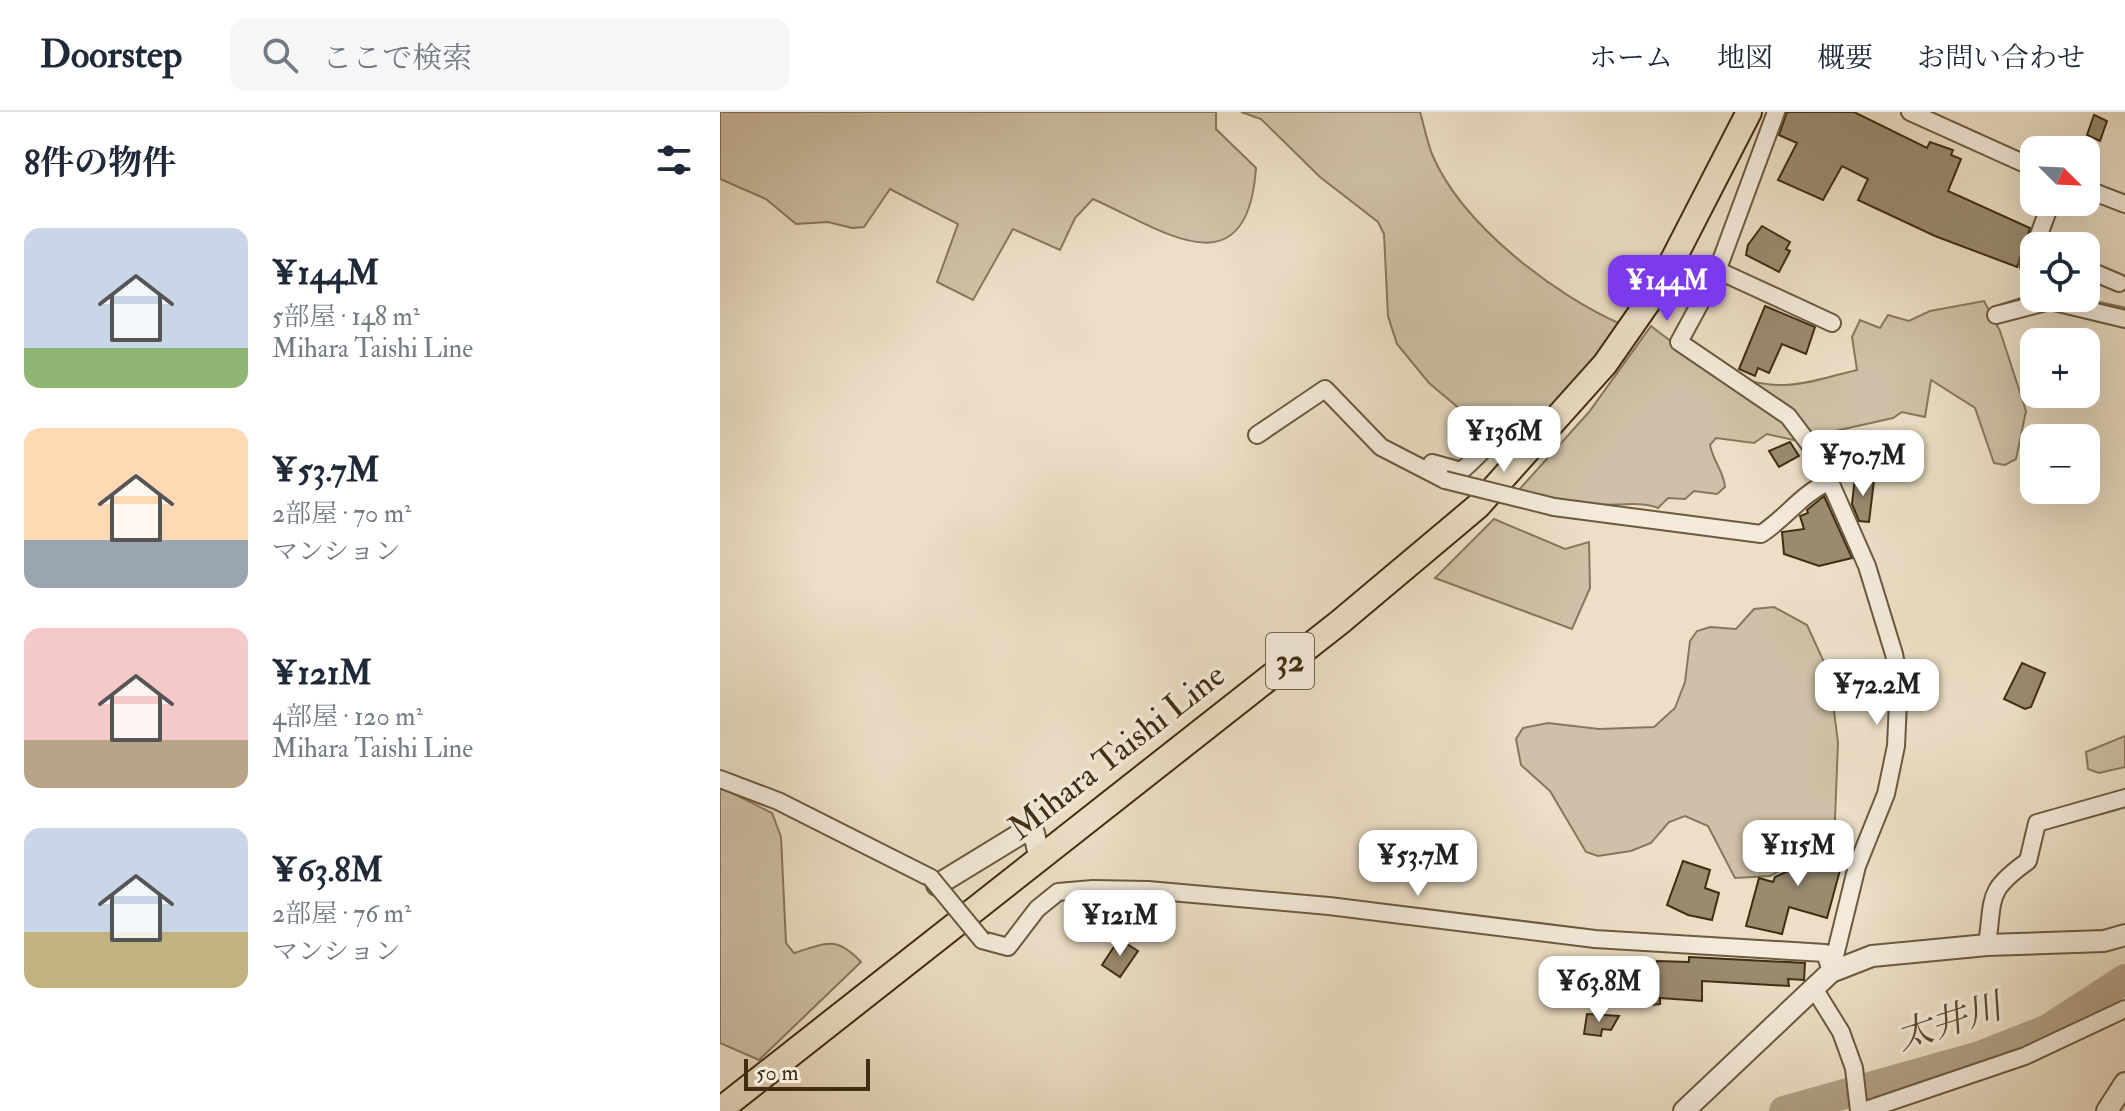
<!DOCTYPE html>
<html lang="ja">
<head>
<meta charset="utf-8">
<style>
	:root { --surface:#fff; --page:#f6f6f7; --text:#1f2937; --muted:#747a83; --line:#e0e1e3; --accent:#7c3aed }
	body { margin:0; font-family:"IM FELL Double Pica","Noto Serif JP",serif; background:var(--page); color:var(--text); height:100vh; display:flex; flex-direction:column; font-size:30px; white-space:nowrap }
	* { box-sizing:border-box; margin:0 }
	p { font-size:26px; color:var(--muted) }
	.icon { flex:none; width:44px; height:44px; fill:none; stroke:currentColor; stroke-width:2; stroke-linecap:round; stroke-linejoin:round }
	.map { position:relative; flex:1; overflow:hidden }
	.panel { display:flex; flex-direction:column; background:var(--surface); width:720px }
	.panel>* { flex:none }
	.needle { width:52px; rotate:114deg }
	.fabs { position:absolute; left:1300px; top:24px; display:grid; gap:16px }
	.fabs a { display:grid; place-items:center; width:80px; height:80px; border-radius:16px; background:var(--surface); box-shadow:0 8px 32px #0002; font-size:40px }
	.scale { position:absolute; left:24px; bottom:20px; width:126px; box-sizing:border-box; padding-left:8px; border:4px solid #402d12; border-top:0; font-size:22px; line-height:28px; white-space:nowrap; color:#402d12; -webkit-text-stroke:6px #f3eada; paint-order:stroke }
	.price { position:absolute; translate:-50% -68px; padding:0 18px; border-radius:16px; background:#fff; color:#222; font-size:26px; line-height:52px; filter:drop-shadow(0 2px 4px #0008) }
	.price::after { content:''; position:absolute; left:50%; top:48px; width:24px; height:18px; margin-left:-12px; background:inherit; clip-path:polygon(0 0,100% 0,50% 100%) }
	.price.current { background:var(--accent); color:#fff }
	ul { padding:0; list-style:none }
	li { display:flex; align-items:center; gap:24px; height:200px; padding:0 24px }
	li span { display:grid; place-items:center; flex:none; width:224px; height:160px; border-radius:16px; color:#555 }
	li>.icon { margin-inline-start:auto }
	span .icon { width:96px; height:96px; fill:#fffc; stroke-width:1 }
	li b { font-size:34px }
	h2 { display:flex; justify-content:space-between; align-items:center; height:96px; padding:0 24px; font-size:34px }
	header { display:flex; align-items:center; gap:48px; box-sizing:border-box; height:112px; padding:0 40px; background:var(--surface); border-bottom:2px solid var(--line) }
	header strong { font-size:38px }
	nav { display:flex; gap:44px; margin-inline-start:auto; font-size:28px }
	.search { width:560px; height:72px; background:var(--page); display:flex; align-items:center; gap:20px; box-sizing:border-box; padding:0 28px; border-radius:16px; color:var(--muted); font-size:30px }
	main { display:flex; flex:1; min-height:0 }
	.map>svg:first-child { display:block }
	.green { fill:#cfc1a7; stroke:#88775c; stroke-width:2 }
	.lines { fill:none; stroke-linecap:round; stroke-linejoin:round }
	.stream { stroke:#847359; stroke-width:5 }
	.river { stroke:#b2a289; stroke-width:30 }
	.building { fill:#998a70; stroke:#402d12; stroke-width:2 }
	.minor-casing { stroke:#6b5a3f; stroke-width:20 }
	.tertiary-casing { stroke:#6b5a3f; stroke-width:24 }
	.primary-casing { stroke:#402d12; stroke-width:28 }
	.minor { stroke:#f3eada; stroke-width:16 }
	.tertiary { stroke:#f3eada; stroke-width:20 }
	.primary { stroke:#ecdfc6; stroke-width:24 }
	.minor-bridge-casing { stroke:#6b5a3f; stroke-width:20; stroke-linecap:butt }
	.minor-bridge { stroke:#f3eada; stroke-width:16 }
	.labels { text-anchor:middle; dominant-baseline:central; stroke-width:7; stroke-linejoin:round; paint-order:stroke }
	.shield { fill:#f3eada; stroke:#76664e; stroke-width:2 }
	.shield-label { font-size:32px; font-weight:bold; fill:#402d12 }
	.street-label { font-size:34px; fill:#402d12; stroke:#f3eada }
	.water-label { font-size:36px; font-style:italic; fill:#5c4a30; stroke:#f3eada }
</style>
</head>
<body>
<header>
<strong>Doorstep</strong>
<div class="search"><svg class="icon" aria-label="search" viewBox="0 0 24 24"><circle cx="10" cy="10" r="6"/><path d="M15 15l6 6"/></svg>ここで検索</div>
<nav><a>ホーム</a><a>地図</a><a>概要</a><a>お問い合わせ</a></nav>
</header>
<main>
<section class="panel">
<h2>8件の物件<svg class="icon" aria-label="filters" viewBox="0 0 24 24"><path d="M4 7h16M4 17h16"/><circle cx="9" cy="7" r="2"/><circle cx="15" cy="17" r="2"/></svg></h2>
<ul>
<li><span style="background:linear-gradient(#c9d6e8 75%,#8fb573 0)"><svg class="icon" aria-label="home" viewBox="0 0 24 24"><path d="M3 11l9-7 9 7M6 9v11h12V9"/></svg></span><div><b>¥144M</b><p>5部屋 · 148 m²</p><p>Mihara Taishi Line</p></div></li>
<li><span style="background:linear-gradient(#ffd9b3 70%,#9aa5b1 0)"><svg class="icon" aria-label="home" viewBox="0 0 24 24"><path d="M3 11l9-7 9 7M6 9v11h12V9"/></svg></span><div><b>¥53.7M</b><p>2部屋 · 70 m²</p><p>マンション</p></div></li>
<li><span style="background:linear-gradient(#f6c9c9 70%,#b9a48a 0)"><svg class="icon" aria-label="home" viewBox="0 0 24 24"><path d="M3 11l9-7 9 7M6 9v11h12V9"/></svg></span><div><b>¥121M</b><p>4部屋 · 120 m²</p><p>Mihara Taishi Line</p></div></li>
<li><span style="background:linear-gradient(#c9d6e8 65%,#c2b280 0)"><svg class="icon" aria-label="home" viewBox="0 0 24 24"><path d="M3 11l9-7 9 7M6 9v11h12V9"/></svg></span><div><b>¥63.8M</b><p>2部屋 · 76 m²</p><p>マンション</p></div></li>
</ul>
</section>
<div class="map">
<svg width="1405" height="999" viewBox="0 0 1405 999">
	<rect width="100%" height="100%" fill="#ecdfc6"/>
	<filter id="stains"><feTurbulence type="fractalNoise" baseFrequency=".0025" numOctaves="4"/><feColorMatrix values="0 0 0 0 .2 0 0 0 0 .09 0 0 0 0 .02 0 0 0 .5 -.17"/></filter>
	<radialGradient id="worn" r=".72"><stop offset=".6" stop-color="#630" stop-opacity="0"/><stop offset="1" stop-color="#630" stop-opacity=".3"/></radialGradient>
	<g class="green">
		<path d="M0,0H496V17L536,56C527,182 441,117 373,87L355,106L340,138L293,117L253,188L217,170L238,112L170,77L144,115L132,116L108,110L76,112L46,87L0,67Z"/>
		<path d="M521,0H700C704,14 707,29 712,42C741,112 835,184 903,213L849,283L809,318L740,297L709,271L677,232L668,204L664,122L658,110L600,65L541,7Z"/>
		<path d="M1264,189L1280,219L1306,299L1296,347L1285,353L1274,351L1255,296L1211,268L1205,305L1182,300L1173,306L1106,321V331L1095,333L1047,322L1034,331L996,326L990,333C993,349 1004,360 1005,375L997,382L974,379L965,387L948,386L938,396C921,388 889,395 868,392C845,389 821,383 798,379L869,300L931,214C967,243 1016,274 1064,273C1087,273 1114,263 1137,258L1132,225L1140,208L1160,216L1168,203L1189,209L1210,199Z"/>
		<polygon points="774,407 845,437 869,430 870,476 852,517 715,466"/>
		<polygon points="1054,495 1087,513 1109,561 1118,630 1115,707 1120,737 1091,728 1075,740 1067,755 1050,764 1015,766 988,714 965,704 949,710 931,731 911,739 878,744 866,740 830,679 801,653 796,627 803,616 828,611 879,617 934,615 955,596 965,570 970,529 977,519 990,515 1016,517 1034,497"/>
		<polygon points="1405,624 1405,655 1379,661 1368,657 1366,640"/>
		<path d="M0,675L52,701L61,725L66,831L74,841C107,831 116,823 141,850L39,948L0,931Z"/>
	</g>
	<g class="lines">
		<g class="stream">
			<polyline points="1353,186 1405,197"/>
			<polyline points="1284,193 1314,183"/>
		</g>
		<polyline class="river" points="1064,999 1260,944 1328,917 1405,867"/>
	</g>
	<g class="building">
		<polygon points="1067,0 1134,0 1207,36 1210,30 1233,38 1231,43 1241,47 1228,79 1310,116 1297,155 1215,124 1138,88 1148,67 1122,54 1103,88 1058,68 1077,31 1059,23"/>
		<polygon points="1374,3 1387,9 1380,29 1367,23"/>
		<polygon points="1042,114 1070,130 1066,137 1070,139 1059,160 1026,143 1028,133"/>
		<polygon points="1045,194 1095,215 1086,242 1062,232 1049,261 1038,256 1035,264 1019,257"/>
		<polygon points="1070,330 1079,344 1059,355 1049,339"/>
		<polygon points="1135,365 1154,368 1149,410 1139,409 1132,392"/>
		<polygon points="1104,384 1132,446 1099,454 1064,442 1062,420 1084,417 1080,404 1088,401 1087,398"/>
		<polygon points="1302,551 1325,561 1311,595 1305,597 1284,587"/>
		<polygon points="1089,730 1125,740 1107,806 1069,795 1062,822 1026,814 1039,766 1053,770 1055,765 1068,759 1074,743"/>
		<polygon points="963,749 990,758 985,776 999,781 992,808 968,803 947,793"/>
		<polygon points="399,827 418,839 400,865 382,853"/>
		<polygon points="969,845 1085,851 1084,868 1068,867 1069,874 982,869 982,889 940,886 940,892 919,894 920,864 925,865 925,855 936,856 937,849 969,850"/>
		<polygon points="867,902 899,904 891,918 882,917 881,924 864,922"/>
	</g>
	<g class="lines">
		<defs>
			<g id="minor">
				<polyline points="1056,0 996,162 959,230 1068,304 1099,345 1147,454 1174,542 1179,568 1176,634 1166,682 1137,754 1111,860"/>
				<polyline points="1190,0 1314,56"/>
				<polyline points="1366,77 1405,92"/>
				<polyline points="1315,134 1331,90"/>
				<polyline points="1308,152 1314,136"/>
				<polyline points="1366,157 1399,171"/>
				<polyline points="997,158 1112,211"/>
				<polyline points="1276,203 1330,189 1405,207"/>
				<polyline points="537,323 605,277 661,335 725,368"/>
				<path d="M712,351L741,359C778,329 768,315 820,327"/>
				<path d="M834,395L1041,422C1067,405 1081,382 1110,369"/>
				<polyline points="0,667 58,689 211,766"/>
				<polyline points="262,828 288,835 317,797 338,780 373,777 428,778 609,794 875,827 1105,841 1111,859"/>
				<path d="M1267,833C1274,784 1266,779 1308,749L1317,711L1405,686"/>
				<polyline points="1095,878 1121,920 1134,956 1139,999"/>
				<polyline points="1143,999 1305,944 1405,897"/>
			</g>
			<g id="tertiary">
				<polyline points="217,773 302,721 314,721 319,744"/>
				<polyline points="964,999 1111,860 1152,844 1267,833 1384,829 1405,823"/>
				<polyline points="1387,999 1405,971"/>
			</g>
			<polyline id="primary" points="0,998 620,510 758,394 885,252 940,173 1029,0"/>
		</defs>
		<use href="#minor" class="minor-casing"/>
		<use href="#tertiary" class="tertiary-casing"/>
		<use href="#primary" class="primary-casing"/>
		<use href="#minor" class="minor"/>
		<use href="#tertiary" class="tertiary"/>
		<use href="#primary" class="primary"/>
		<defs>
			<g id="minor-bridge">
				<polyline points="725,368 834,395"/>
				<polyline points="211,766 262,828"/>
			</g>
		</defs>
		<use href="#minor-bridge" class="minor-bridge-casing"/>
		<use href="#minor-bridge" class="minor-bridge"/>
	</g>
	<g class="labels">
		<rect class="shield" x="546" y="521" width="48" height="56" rx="6"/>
		<g class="shield-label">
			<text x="570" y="549">32</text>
		</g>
		<g class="street-label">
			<text transform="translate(397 640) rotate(-38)">Mihara Taishi Line</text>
		</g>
		<g class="water-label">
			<text transform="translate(1229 910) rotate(-18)">太井川</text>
		</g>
	</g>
	<rect width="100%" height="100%" filter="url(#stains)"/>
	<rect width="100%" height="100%" fill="url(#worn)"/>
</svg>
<div class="fabs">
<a><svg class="needle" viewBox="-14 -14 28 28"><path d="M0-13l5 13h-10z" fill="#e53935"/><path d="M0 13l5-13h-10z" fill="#747a83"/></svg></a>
<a><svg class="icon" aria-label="locate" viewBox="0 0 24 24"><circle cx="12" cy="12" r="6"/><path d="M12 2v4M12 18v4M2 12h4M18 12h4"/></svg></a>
<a>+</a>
<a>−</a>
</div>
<div class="scale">50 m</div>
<b class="price current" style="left:947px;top:211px">¥144M</b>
<b class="price" style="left:784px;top:362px">¥136M</b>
<b class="price" style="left:1143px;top:386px">¥70.7M</b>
<b class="price" style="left:1157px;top:615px">¥72.2M</b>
<b class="price" style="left:1078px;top:776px">¥115M</b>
<b class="price" style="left:698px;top:786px">¥53.7M</b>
<b class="price" style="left:400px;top:846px">¥121M</b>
<b class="price" style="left:879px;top:912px">¥63.8M</b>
</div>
</main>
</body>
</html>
